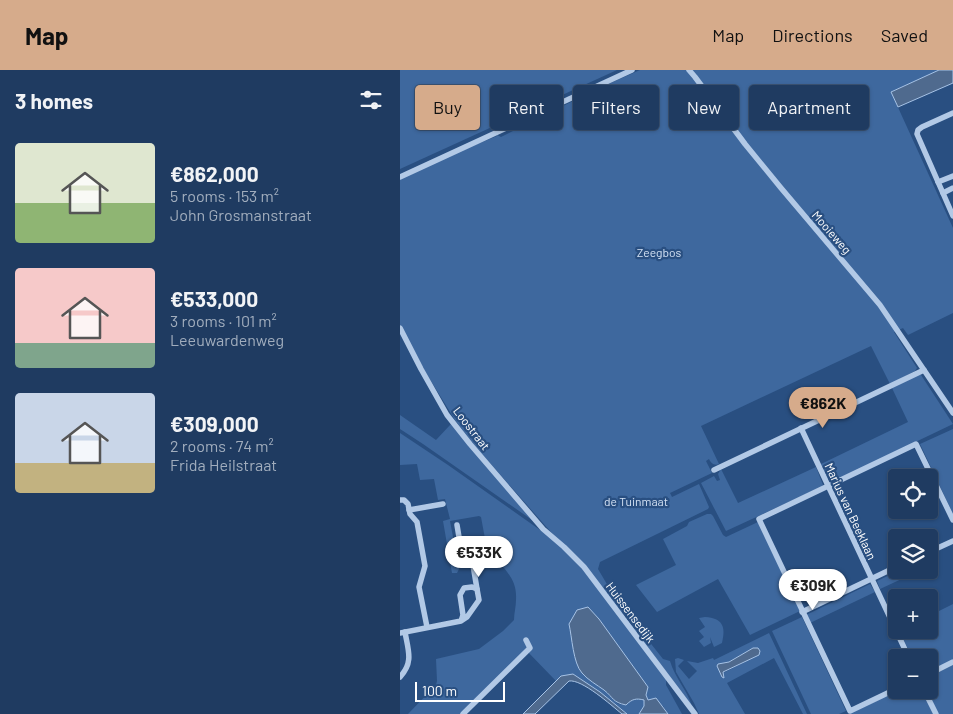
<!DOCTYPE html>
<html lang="en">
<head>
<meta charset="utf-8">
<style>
	:root { --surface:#1f3b61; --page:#274267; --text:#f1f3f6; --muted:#a1adbd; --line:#3c5576; --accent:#d6ab8b }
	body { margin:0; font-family:Barlow,sans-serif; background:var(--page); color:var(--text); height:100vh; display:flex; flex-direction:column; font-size:19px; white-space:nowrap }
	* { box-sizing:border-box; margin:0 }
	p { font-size:16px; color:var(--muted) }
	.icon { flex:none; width:28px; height:28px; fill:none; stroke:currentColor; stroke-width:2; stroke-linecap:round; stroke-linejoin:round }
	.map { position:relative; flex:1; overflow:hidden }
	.drawer { display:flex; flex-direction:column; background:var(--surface); width:400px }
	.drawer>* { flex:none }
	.top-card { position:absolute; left:15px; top:15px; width:462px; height:45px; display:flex; gap:10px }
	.controls { position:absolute; left:488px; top:399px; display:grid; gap:10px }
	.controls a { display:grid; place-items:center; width:50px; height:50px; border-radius:5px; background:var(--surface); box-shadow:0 1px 4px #0004,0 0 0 1px var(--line); font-size:25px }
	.scale { position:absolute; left:15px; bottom:12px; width:90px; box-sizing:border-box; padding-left:5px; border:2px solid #fff; border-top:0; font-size:14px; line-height:18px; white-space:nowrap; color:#fff; -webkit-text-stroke:4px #294f81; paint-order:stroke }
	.price { position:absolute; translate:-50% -42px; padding:0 11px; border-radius:18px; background:#fff; color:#222; font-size:16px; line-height:32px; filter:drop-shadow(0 1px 2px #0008) }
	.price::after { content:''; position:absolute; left:50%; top:30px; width:15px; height:11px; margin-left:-8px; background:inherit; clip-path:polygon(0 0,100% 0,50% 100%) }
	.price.current { background:var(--accent); color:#111 }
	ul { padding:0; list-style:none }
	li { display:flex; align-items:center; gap:15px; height:125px; padding:0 15px }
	li span { display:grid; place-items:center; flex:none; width:140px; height:100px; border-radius:5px; color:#555 }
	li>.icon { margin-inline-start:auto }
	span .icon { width:60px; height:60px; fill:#fffc; stroke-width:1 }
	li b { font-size:21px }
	h2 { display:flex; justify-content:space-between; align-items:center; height:60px; padding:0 15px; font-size:21px }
	.chip { padding:0 18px; border-radius:5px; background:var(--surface); box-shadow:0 1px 4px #0004,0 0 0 1px var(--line); font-size:18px; line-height:45px }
	.chip.current { background:var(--accent); color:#111 }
	header { display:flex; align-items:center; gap:30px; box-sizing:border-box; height:70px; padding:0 25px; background:var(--accent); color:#111 }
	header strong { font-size:24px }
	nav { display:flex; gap:28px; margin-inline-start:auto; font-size:18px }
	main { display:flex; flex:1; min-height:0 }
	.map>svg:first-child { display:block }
	.green { fill:#3e689e; fill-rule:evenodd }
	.water { fill:#4f6a8e; stroke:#a7c3e6 }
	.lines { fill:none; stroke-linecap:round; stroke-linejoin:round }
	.minor { stroke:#b2c9e6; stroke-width:5.5 }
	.labels { text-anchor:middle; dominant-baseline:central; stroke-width:4.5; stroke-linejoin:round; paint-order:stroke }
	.street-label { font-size:12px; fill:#fff; stroke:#294f81 }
	.park-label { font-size:12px; fill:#d5e3f5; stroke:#294f81 }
</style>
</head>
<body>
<header>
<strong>Map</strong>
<nav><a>Map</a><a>Directions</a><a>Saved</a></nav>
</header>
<main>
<section class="drawer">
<h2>3 homes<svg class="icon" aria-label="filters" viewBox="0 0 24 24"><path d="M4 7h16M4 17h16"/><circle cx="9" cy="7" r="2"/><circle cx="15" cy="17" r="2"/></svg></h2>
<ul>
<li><span style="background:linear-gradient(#dfe7d0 60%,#8fb573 0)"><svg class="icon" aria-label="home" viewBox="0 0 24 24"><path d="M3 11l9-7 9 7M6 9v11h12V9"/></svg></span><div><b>€862,000</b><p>5 rooms · 153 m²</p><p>John Grosmanstraat</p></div></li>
<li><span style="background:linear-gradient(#f6c9c9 75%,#7fa58c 0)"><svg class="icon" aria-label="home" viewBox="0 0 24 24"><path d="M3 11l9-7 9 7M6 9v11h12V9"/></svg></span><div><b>€533,000</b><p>3 rooms · 101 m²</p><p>Leeuwardenweg</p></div></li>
<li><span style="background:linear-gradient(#c9d6e8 70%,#c2b280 0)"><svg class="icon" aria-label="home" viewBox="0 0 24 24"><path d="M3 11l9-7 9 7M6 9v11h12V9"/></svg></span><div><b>€309,000</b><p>2 rooms · 74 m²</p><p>Frida Heilstraat</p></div></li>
</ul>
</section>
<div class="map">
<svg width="553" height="644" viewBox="0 0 553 644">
	<rect width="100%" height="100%" fill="#294f81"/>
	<g class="green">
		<polygon points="0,0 217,0 0,99"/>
		<path d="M240,0H539L491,22L553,158V243L508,265L503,258L494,262L517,298L515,301L490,314L471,276L301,356L319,394C314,396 311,393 309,389L306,391L312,403L270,423L272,427L299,414L309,437L308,439L200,492L198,499L224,543L225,546L75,376L55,350L26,303L0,255V107L24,96L97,66V65L101,67L197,19Z"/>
		<path d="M516,305H521L553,354L432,412C425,409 423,400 421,394L508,352L492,318Z"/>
		<polygon points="0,345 36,370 51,354 134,450 132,450 23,374 0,359"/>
		<polygon points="553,359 553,444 520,374"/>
		<path d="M0,363L48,395L150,467L170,485L196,515L266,609V615L282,644H268L263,636L249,631L246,625L248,617L199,549L188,537L198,616L204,620L218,634L226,635C232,629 236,628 244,630V636L239,644H227L200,622L173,604L161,606L156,611L126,580L60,644H8L36,615L37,611L36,589L79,579L103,561L114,550C114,543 116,537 116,530C117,513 110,505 99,492V491L77,495L76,490L87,488L88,485L81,447L79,446L50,451L59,499L57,503H52L43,451L50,449L45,429L38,430L34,409L20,410L17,394L0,395Z"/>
		<polygon points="416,397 423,415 421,417 326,461 301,413 314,406 317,411 320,410 318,404 321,399 338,433"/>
		<polygon points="307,444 311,444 313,446 323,465 326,467 358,452 400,541 350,565 318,509 257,542 236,515 276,495 263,469 287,456 289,452"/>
		<polygon points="500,500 521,500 480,519 477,511"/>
		<polygon points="470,514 475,522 410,553 406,545"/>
		<polygon points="553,534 553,591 529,602 529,588 512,587 499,560 529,560 529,546"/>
		<path d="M305,547C323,548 326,557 322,573L314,577L310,567L311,573L304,577L299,571L304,567L299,561L305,557L299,548Z"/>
		<polygon points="402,547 446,641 439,644 411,644 372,561"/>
		<path d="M231,555L248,570L263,589L270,591C275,608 287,620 292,636Z"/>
		<path d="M369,563L407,644H403L374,588L327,613L345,644H299L294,633L276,602L275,589L278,588L284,590L278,596L289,609L297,601L287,591L298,593L313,588L314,590ZM353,578L358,585L323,603L325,592H329Z"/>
		<polygon points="553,595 553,644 538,644 527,620 529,620 529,607"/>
		<polygon points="499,620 521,620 533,644 449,644"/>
	</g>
	<g class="water">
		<polygon points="539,0 553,0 553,13 498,37 491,22"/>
		<path d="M188,537L199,549L248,617L246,625L248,630L256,628L268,644H239L244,636V630C236,628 232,629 226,635C212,632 214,628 204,620C197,615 188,610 182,603C173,593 172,567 169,554L177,540Z"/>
		<polygon points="353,578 358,578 360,581 359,585 323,602 324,608 322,607 317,596 318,594 329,592"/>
		<path d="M173,604L200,622L227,644H222C211,635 182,609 169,611L135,644H123L161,606Z"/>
	</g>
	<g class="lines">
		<g class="minor">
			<polyline points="289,0 295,7 345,74 381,118 480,235 553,343"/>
			<polyline points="553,43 522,57 518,60 517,64 553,146"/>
			<polyline points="0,107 232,0"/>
			<polyline points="538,112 553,106"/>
			<polyline points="543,123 553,118"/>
			<polyline points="0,258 21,299 47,345 70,374 143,459 164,477 184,497 295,644"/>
			<polyline points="401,358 509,588"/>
			<polyline points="314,400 524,300"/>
			<polyline points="0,430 4,430 8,434 10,444 17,452 25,496 19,517 27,557"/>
			<polyline points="9,440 43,434"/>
			<polyline points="57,455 63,491 73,495 77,519"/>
			<polyline points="529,482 553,471"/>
			<polyline points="402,542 496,497"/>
			<polyline points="0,563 61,551 67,547 79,530 77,519 72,517 64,518 60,525 63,545 61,551"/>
			<polyline points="529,604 553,592"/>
			<path d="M0,607C14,592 8,580 5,562"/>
			<polyline points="496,619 450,641 359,449 516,374 553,450"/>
			<polyline points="524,620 536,644"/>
			<polyline points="63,644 130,578 126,570"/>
		</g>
	</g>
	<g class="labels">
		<g class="street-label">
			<text transform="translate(432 162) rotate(49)">Mooieweg</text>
			<text transform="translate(72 358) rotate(52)">Loostraat</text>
			<text transform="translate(451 441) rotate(65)">Marius van Beeklaan</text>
			<text transform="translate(231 542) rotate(53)">Huissensedijk</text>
		</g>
		<g class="park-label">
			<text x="259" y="182">Zeegbos</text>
			<text x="236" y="431">de Tuinmaat</text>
		</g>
	</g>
</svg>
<div class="controls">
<a><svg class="icon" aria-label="locate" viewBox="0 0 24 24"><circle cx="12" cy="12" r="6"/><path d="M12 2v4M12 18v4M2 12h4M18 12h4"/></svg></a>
<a><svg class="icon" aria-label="layers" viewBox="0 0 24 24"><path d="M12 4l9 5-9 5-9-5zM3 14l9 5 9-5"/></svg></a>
<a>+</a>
<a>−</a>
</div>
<div class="scale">100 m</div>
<b class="price current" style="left:423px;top:359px">€862K</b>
<b class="price" style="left:79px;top:508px">€533K</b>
<b class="price" style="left:413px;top:541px">€309K</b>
<div class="top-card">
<a class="chip current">Buy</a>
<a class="chip">Rent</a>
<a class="chip">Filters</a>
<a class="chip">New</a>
<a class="chip">Apartment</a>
</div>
</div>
</main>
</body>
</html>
